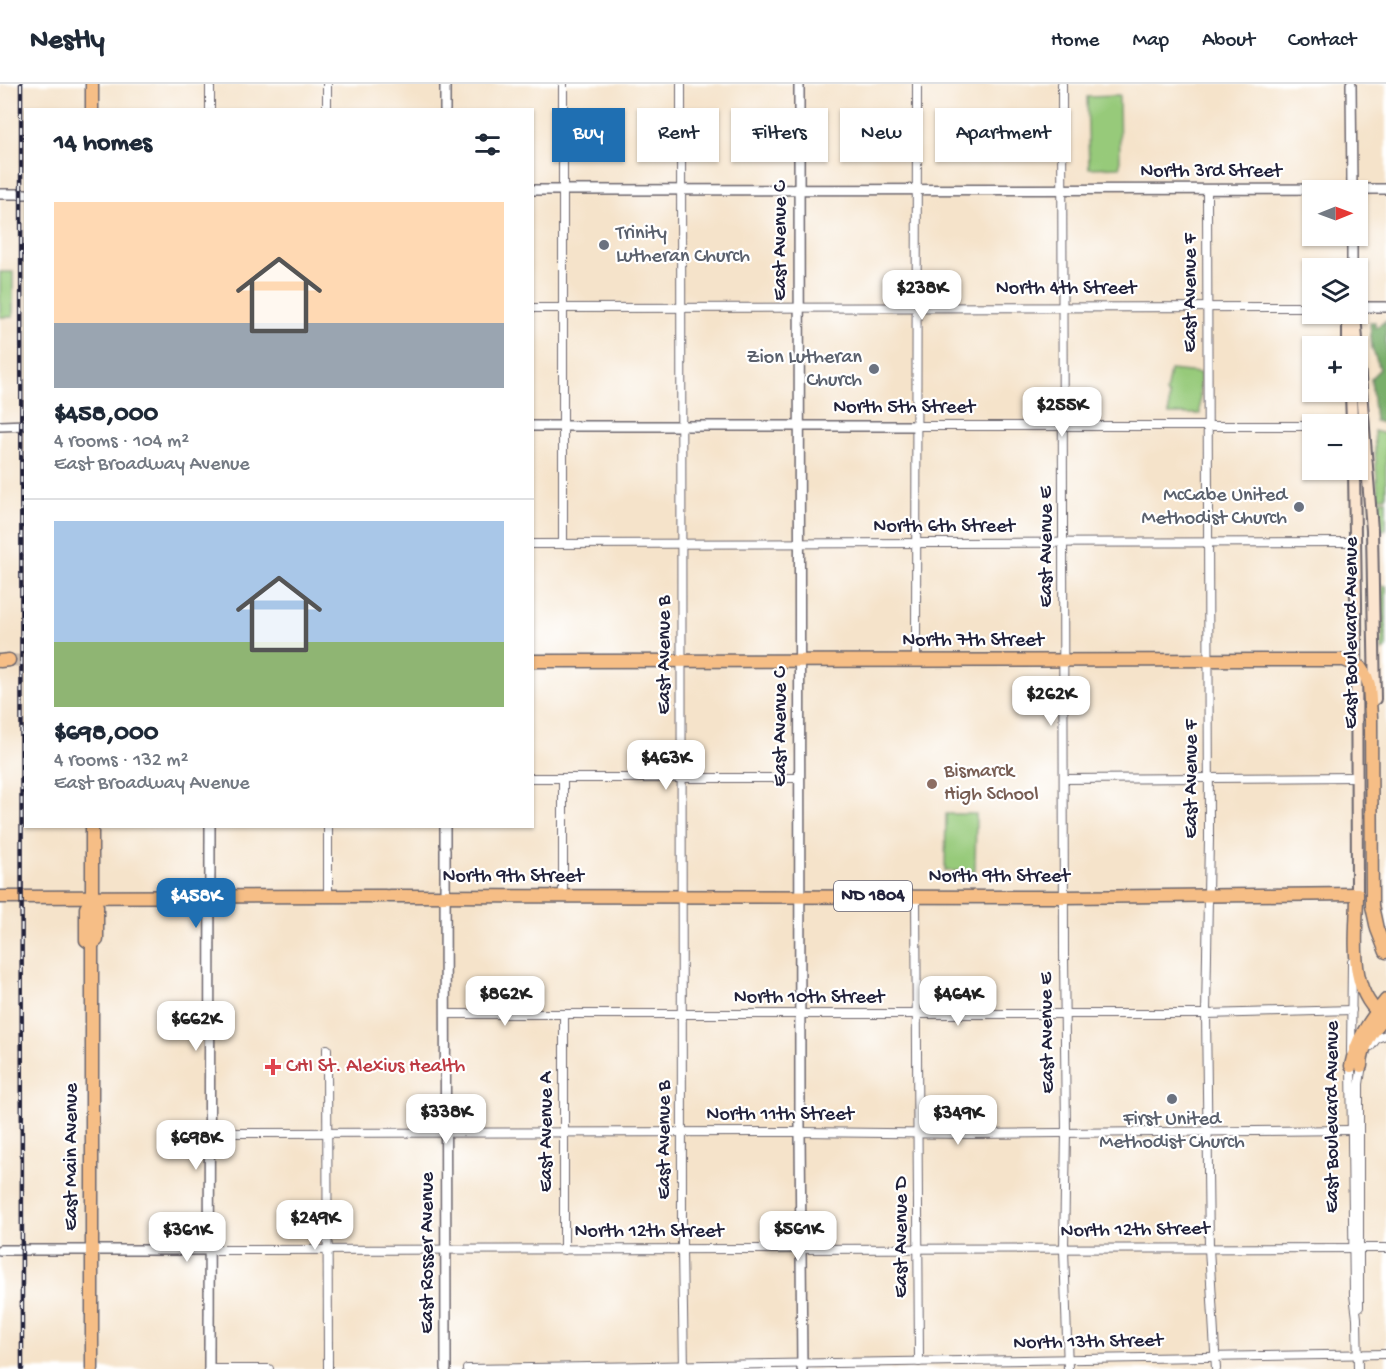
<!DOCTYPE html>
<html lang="en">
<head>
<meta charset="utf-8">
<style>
	:root { --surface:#fff; --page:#f2f2f3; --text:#1f2937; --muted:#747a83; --line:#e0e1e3; --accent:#1f6fb2 }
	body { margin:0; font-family:"Gochi Hand",sans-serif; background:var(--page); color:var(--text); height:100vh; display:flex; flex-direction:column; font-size:22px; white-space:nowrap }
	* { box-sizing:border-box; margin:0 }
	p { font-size:20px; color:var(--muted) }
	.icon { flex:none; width:33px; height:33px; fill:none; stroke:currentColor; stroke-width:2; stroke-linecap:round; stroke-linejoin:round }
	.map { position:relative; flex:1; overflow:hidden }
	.drawer { position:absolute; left:24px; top:24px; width:510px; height:720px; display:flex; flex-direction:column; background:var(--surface); border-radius:0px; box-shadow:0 2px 4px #0004 }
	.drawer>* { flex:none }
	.guide { position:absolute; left:552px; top:24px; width:570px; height:54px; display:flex; gap:12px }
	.needle { width:39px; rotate:89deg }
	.fabs { position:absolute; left:1302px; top:96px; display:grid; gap:12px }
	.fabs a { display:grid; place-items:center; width:66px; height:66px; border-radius:0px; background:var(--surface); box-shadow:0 2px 4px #0004; font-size:30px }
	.price { position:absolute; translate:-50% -51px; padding:0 14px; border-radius:12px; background:#fff; color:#222; font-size:20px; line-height:39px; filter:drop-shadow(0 2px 3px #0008) }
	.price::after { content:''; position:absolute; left:50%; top:36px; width:18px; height:14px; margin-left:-9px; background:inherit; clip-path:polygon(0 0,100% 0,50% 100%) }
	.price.selected { background:var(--accent); color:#fff }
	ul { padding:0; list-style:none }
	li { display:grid; align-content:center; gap:12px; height:318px; padding:0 30px }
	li+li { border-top:2px solid var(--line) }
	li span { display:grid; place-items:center; height:186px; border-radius:0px; color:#555 }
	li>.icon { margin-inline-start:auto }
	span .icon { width:108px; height:108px; fill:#fffc; stroke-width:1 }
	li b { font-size:26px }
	h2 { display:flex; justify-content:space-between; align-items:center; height:72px; padding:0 30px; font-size:26px }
	.tag { padding:0 21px; border-radius:0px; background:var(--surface); box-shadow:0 2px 4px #0004; font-size:21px; line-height:54px }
	.tag.selected { background:var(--accent); color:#fff }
	header { display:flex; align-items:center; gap:36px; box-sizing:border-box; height:84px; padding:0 30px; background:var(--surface); border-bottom:2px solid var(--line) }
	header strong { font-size:28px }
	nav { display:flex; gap:33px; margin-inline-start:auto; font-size:21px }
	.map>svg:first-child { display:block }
	.green { fill:#97ca7a; stroke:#5c765a; stroke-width:1.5 }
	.forest { fill:#79ae6a; stroke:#4e6852; stroke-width:1.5 }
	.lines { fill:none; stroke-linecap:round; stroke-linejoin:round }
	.primary-tunnel { stroke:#cbbcad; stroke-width:12; stroke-dasharray:12 6; stroke-linecap:butt }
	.minor-casing { stroke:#6c666d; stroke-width:10 }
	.tertiary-casing { stroke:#6c666d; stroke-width:12 }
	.secondary-casing { stroke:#6c666d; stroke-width:14 }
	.primary-casing { stroke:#6c666d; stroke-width:15 }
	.minor { stroke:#fff; stroke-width:8 }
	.tertiary { stroke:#fff; stroke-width:9 }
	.secondary { stroke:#fbe5cf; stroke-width:10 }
	.primary { stroke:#f6be86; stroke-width:12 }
	.rail-casing { stroke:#22223b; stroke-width:4.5 }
	.rail { stroke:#fff; stroke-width:2; stroke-dasharray:7; stroke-linecap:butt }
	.worship-dot { fill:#6b7280; stroke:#fff; stroke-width:2 }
	.education-dot { fill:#8d6e63; stroke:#fff; stroke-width:2 }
	.health-dot { fill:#e0444e; stroke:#fff; stroke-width:2 }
	.labels { text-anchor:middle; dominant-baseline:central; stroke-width:4.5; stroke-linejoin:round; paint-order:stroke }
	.shield { fill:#fff; stroke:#646476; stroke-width:1.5 }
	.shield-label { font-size:18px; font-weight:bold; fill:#22223b }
	.street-label { font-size:20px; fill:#22223b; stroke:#fff }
	.worship-label { font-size:20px; fill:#5b616d; stroke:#fff; text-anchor:end }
	.education-label { font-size:20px; fill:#785e54; stroke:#fff; text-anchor:start }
	.health-label { font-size:20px; fill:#be3a42; stroke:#fff; text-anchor:start }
</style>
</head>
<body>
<header>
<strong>Nestly</strong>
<nav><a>Home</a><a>Map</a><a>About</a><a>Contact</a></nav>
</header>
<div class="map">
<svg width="1386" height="1285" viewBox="0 0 1386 1285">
	<rect width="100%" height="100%" fill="#fff"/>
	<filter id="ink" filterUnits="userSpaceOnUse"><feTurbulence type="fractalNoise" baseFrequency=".0167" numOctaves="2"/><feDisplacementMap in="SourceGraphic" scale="12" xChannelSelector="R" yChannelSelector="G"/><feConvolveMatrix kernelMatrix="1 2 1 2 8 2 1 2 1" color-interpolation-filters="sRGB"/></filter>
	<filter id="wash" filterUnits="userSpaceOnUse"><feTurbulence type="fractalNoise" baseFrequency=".008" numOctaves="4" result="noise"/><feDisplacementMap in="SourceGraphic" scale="24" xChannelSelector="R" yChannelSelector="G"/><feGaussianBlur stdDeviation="1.35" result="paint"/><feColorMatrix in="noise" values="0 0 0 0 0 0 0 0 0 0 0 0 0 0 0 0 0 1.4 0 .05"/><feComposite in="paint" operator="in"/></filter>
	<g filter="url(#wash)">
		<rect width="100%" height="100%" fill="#f5e3ca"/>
		<g class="green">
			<polygon points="1119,12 1120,83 1089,84 1087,13"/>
			<rect x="0" y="188" width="13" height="45"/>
			<polygon points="1170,286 1200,289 1200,330 1169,330 1169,312 1166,309"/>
			<polygon points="1374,347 1386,350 1386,413 1378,413"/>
			<polygon points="1379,416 1386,416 1386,445 1380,447"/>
			<polygon points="1382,502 1386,502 1386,565 1382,567"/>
			<polygon points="946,730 976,730 975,787 945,787"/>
		</g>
		<polygon class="forest" points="1386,237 1386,340 1375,337 1371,294 1380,285 1372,264 1370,238 1375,238 1375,244"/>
	</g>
	<g filter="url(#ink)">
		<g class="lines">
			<polyline class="primary-tunnel" points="9,576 26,577"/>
			<defs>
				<g id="minor">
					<polyline points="210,0 210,26"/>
					<polyline points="327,0 327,26"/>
					<polyline points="563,0 563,459"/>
					<polyline points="681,0 682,1166 684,1285"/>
					<polyline points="1062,0 1064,871 1066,1048 1064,1165 1068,1285"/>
					<polyline points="1207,105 1209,753 1206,930 1209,1164 1216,1285"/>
					<polyline points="532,224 1312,223"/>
					<polyline points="917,342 1312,342"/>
					<polyline points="532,460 1356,458"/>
					<polyline points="916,577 917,0"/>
					<polyline points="532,694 799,694"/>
					<polyline points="563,695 563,813"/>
					<polyline points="1064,695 1357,693"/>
					<polyline points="916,812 919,1278"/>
					<polyline points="328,813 328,742"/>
					<polyline points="446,930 1206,930 1352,926"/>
					<polyline points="564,930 564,1166"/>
					<polyline points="1371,962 1377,954 1386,951"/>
					<polyline points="327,965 328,1285"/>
					<polyline points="1351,968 1352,878"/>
					<polyline points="1351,980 1354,1211 1357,1234 1358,1285"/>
					<polyline points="209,1049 800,1048 969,1050 1351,1046"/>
					<polyline points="209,1166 1386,1164"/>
					<polyline points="1359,1223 1359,1000 1362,981"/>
					<polyline points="209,1285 269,1285"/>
					<polyline points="467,1285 1386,1270"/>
				</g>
				<g id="tertiary">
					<polyline points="799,0 800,1048 802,1285"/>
					<polyline points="1351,0 1352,106"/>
					<polyline points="445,26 445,0"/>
					<polyline points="532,106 1386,105"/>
					<polyline points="0,110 26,110"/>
					<polyline points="1352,152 1352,184"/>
					<polyline points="1358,223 1386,223"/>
					<polyline points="0,342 26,341"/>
					<polyline points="532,342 917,342"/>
					<polyline points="445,761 445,742"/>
					<polyline points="445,766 446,1285"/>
					<polyline points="0,1166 209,1166"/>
					<polyline points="209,1285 210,742"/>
				</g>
				<g id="secondary">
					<polyline points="1348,230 1348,262"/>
					<polyline points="1355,230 1372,446 1375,615"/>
					<polyline points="1351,308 1352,340"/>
					<polyline points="1354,386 1356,518 1357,810"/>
				</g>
				<g id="primary">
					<polyline points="92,26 92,0"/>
					<polyline points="0,577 9,576"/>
					<polyline points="532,577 1344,576 1360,583 1366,592 1369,601 1371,633 1372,822 1377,845 1386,868"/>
					<polyline points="92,742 92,814 86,824 86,856 92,860"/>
					<path d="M1357,810C1357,852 1346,908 1386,935"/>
					<polyline points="389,812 1064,813 1357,810"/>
					<polyline points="0,813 385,812"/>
					<polyline points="92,814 97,822 97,856 92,860 92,1285"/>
					<path d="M1351,982C1356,956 1369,937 1386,916"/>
					<path d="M1361,982C1361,962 1374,945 1386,931"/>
				</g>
			</defs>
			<use href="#minor" class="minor-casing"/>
			<use href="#tertiary" class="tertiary-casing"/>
			<use href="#secondary" class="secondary-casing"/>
			<use href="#primary" class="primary-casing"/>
			<use href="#minor" class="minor"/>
			<use href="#tertiary" class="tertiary"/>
			<use href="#secondary" class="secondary"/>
			<use href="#primary" class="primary"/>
			<defs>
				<polyline id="rail" points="21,0 22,1285"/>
			</defs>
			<use href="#rail" class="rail-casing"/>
			<use href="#rail" class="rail"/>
		</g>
	</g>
	<g class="worship-dot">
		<circle cx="604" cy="161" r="6"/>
		<circle cx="874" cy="285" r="6"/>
		<circle cx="1299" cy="423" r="6"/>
		<circle cx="1172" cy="1015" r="6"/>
	</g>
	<circle class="education-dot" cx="932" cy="700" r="6"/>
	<path class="health-dot" d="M270 974h6v6h6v6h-6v6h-6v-6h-6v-6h6z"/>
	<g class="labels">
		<rect class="shield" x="834" y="797" width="78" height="30" rx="4.5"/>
		<g class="shield-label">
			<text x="873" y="812">ND 1804</text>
		</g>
		<g class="street-label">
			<text x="1211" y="88">North 3rd Street</text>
			<text transform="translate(781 157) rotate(-90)">East Avenue C</text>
			<text x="1066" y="205">North 4th Street</text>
			<text transform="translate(1191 209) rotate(-90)">East Avenue F</text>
			<text x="904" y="324">North 5th Street</text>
			<text x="944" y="443">North 6th Street</text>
			<text transform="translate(1047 463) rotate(-90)">East Avenue E</text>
			<text transform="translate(1352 549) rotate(-90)">East Boulevard Avenue</text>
			<text x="973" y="557">North 7th Street</text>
			<text transform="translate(665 571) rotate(-90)">East Avenue B</text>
			<text transform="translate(781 643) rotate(-90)">East Avenue C</text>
			<text transform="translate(1192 695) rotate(-90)">East Avenue F</text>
			<text x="513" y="793">North 9th Street</text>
			<text x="999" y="793">North 9th Street</text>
			<text x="809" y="914">North 10th Street</text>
			<text transform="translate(1048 949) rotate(-91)">East Avenue E</text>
			<text x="780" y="1031">North 11th Street</text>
			<text transform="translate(1333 1033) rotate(-90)">East Boulevard Avenue</text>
			<text transform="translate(547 1048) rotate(-90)">East Avenue A</text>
			<text transform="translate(665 1056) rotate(-90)">East Avenue B</text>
			<text transform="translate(72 1073) rotate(-90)">East Main Avenue</text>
			<text transform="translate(1135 1147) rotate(-1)">North 12th Street</text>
			<text x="649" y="1148">North 12th Street</text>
			<text transform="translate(902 1153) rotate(-90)">East Avenue D</text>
			<text transform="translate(428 1169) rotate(-90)">East Rosser Avenue</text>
			<text transform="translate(1088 1259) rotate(-1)">North 13th Street</text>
		</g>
		<g class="worship-label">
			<text x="616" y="150" text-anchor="start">Trinity<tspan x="616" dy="23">Lutheran Church</tspan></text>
			<text x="862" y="274">Zion Lutheran<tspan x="862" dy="23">Church</tspan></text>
			<text x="1287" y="412">McCabe United<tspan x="1287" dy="23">Methodist Church</tspan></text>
			<text x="1172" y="1036" text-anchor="middle">First United<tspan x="1172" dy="23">Methodist Church</tspan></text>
		</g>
		<g class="education-label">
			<text x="944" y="688">Bismarck<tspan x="944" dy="23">High School</tspan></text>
		</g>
		<g class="health-label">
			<text x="286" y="983">CHI St. Alexius Health</text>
		</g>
	</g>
</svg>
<div class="fabs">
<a><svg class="needle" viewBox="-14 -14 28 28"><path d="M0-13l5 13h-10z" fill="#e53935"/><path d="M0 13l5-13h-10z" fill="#747a83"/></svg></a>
<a><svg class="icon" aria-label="layers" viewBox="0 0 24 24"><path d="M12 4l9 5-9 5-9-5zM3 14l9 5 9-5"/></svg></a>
<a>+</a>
<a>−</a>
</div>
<b class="price" style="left:922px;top:237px">$238K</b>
<b class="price" style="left:1062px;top:354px">$255K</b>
<b class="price" style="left:1051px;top:643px">$262K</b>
<b class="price" style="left:666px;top:707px">$463K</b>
<b class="price selected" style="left:196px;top:845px">$458K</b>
<b class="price" style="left:505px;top:943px">$862K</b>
<b class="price" style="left:958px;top:943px">$464K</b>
<b class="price" style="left:196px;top:968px">$662K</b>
<b class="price" style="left:446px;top:1061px">$338K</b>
<b class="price" style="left:958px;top:1062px">$349K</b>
<b class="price" style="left:196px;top:1087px">$698K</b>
<b class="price" style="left:315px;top:1167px">$249K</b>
<b class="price" style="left:798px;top:1178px">$561K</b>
<b class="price" style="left:187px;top:1179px">$361K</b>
<div class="guide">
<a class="tag selected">Buy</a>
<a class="tag">Rent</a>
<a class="tag">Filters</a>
<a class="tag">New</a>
<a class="tag">Apartment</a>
</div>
<section class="drawer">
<h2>14 homes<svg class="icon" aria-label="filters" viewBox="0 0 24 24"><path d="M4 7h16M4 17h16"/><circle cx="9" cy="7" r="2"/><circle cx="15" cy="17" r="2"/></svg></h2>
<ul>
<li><span style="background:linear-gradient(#ffd9b3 65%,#9aa5b1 0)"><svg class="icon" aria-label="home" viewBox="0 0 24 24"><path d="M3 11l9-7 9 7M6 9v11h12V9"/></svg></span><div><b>$458,000</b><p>4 rooms · 104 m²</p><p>East Broadway Avenue</p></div></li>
<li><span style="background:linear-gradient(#a9c7e8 65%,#8fb573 0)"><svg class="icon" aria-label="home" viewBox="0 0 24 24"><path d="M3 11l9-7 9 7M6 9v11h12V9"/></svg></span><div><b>$698,000</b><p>4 rooms · 132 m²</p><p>East Broadway Avenue</p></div></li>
</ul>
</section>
</div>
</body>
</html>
